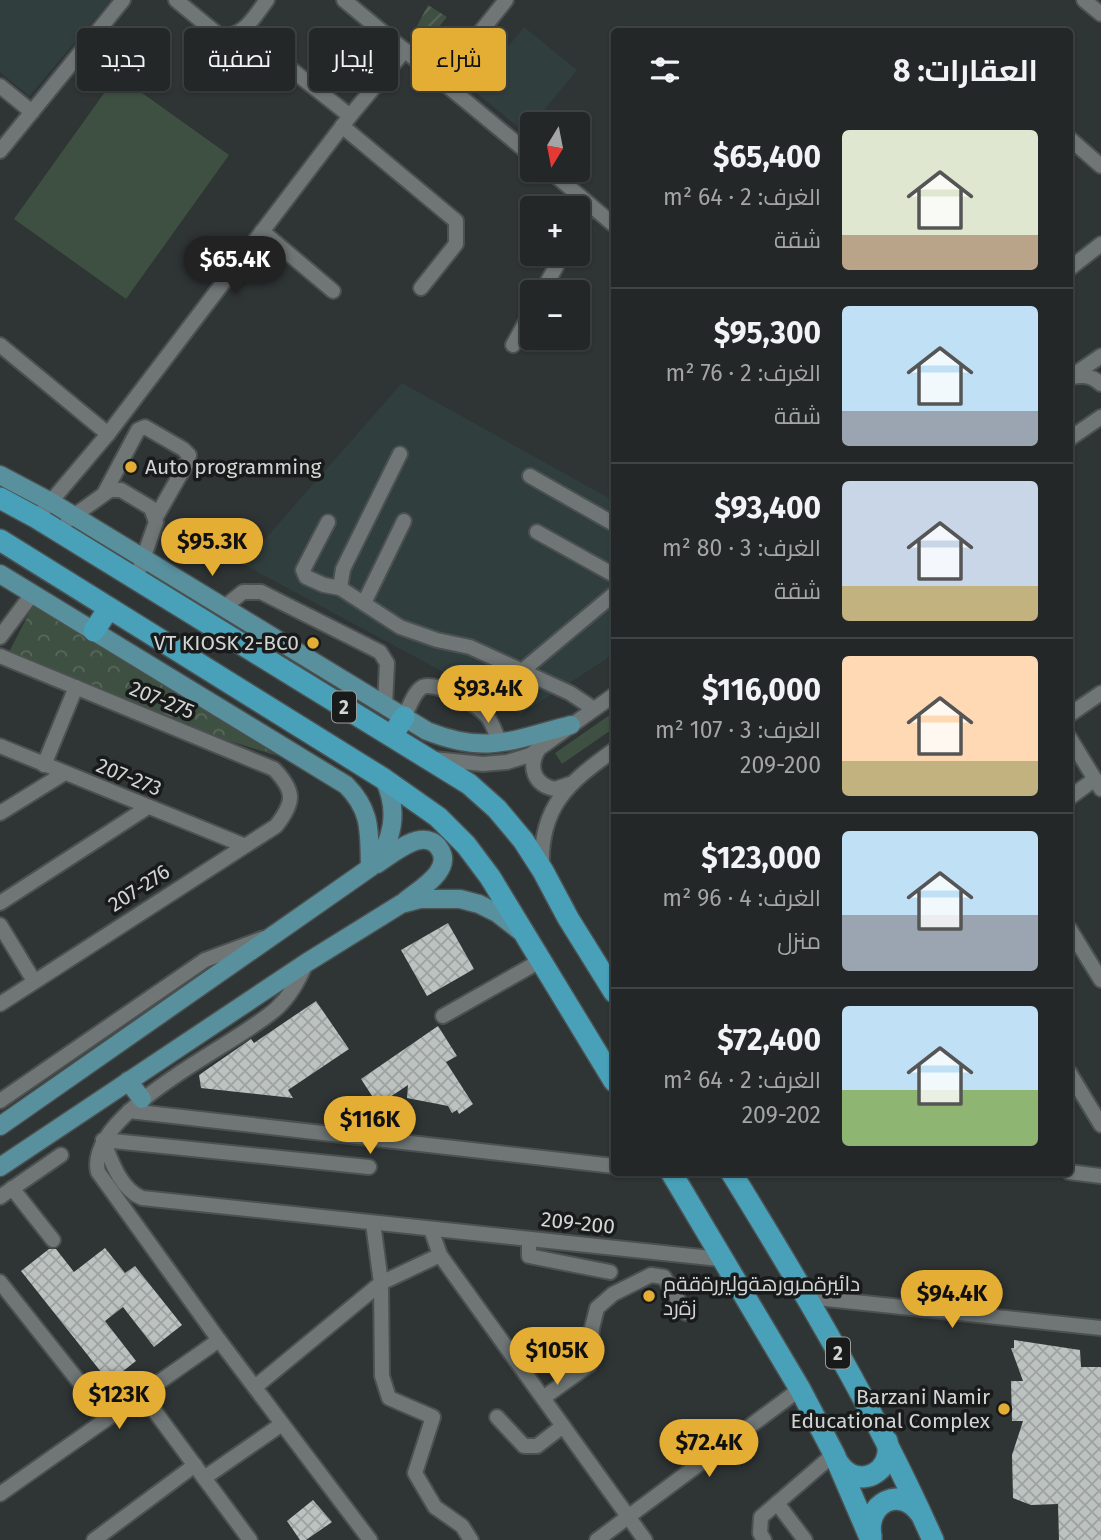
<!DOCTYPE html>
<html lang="ar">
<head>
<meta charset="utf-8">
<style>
	:root { --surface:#232727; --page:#2f3333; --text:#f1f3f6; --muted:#a3a5a7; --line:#404444; --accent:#e4ae35 }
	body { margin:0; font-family:"Fira Sans",Cairo,sans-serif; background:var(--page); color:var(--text); direction:rtl; height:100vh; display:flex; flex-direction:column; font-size:26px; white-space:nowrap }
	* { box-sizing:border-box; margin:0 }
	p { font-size:23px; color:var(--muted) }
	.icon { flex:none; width:38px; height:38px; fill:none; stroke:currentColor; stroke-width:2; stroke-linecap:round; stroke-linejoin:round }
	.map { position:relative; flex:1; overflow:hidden; direction:ltr }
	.drawer { position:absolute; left:611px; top:28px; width:462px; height:1148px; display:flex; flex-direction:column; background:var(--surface); border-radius:7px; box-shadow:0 2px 5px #0004,0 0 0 2px var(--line); direction:rtl }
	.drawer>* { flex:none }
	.hud { position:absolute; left:21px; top:28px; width:485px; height:63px; direction:rtl; display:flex; gap:14px }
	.needle { width:46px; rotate:190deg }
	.buttons { position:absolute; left:520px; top:112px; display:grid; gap:14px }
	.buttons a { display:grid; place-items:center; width:70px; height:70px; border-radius:7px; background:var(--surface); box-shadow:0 2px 5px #0004,0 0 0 2px var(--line); font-size:35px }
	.price { position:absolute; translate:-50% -60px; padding:0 16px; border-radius:24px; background:var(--accent); color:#111; font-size:23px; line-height:46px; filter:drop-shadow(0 2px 4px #0008) }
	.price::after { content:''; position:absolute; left:50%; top:42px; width:21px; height:16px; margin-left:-10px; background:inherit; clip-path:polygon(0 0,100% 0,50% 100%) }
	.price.on { background:#222; color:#fff }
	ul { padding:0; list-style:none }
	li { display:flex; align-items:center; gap:21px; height:175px; padding:0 35px }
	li+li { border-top:2px solid var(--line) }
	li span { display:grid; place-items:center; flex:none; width:196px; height:140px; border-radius:7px; color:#555 }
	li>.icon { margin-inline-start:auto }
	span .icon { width:84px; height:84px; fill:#fffc; stroke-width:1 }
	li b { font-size:30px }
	h2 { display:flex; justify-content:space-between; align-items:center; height:84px; padding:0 35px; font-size:30px }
	.tag { padding:0 24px; border-radius:7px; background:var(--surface); box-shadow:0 2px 5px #0004,0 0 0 2px var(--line); font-size:24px; line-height:63px }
	.tag.on { background:var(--accent); color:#111 }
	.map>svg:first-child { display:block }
	.built { fill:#313e3e }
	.green { fill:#3e5041 }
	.forest { fill:url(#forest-crowns) }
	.garden { fill:url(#garden-furrows) }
	.building { fill:url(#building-cross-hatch) }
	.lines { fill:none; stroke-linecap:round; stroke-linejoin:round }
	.minor-casing { stroke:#4b5050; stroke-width:18 }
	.major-casing { stroke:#4b5050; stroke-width:21 }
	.highway-casing { stroke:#4b5050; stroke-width:24 }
	.minor { stroke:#707676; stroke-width:14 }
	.major { stroke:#58909e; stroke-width:18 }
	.highway { stroke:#48a1b8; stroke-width:21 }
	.poi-dot { fill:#e4ae35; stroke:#191b1b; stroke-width:2.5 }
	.labels { text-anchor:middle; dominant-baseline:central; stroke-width:7; stroke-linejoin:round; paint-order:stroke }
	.shield { fill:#191b1b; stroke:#9a9d9d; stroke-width:2 }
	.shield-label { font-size:19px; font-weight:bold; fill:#d2d5d5 }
	.poi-label { font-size:21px; fill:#d2d5d5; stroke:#191b1b; text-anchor:start }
	.street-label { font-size:21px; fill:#d2d5d5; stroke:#191b1b }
</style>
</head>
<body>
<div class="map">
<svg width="1101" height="1540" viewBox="0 0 1101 1540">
	<defs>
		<pattern id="forest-crowns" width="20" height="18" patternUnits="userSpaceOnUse" patternTransform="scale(1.75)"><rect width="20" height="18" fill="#3e5041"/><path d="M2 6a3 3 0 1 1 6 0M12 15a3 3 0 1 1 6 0" fill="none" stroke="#59685c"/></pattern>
		<pattern id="garden-furrows" width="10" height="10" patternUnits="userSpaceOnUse" patternTransform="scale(1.75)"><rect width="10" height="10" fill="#3e5041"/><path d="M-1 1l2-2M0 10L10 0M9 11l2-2" fill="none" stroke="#59685c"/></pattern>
		<pattern id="building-cross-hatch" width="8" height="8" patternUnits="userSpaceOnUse" patternTransform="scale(1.75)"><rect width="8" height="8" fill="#bcc2c0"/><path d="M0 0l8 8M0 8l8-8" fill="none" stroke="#9da2a0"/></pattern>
	</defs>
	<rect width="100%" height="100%" fill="#2f3434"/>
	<g class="built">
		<polygon points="0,0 111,0 29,96 0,72"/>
		<polygon points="524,27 577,70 525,133 473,90"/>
		<polygon points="402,383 614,501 614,654 521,714 243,564"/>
	</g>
	<g class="green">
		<polygon points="117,75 229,155 126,299 14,219"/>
		<polygon points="614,712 614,728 562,764 555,753"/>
	</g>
	<polygon class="forest" points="34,604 278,756 214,736 9,652"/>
	<polygon class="garden" points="428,5 447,17 438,28 455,41 442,52 415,30"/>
	<g class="building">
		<polygon points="448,923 474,969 427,996 401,950"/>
		<polygon points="316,1001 349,1049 288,1090 293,1098 201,1088 199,1075 251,1039 254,1043"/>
		<polygon points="438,1026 457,1056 446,1062 473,1104 459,1114 457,1110 452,1113 448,1106 407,1098 408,1085 378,1105 361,1079"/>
		<polygon points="105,1248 125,1273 135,1266 182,1325 154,1347 123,1307 105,1321 136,1361 109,1382 21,1271 49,1249 56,1249 74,1272"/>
		<polygon points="1014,1340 1080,1350 1081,1367 1101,1367 1101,1540 1059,1540 1058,1504 1031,1505 1013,1498 1012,1455 1023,1421 1012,1421 1011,1381 1023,1381 1011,1348 1014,1348"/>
		<polygon points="313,1500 332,1522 306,1540 300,1540 287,1521"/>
	</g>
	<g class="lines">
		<defs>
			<g id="minor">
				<path d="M176,0L221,37C246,35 253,18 267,0"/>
				<polyline points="344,0 532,156"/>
				<polyline points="1084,0 1101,14"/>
				<polyline points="243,31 350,116"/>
				<polyline points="442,80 506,0"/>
				<polyline points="0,86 32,112"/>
				<polyline points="342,126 456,221 456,244 421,288"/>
				<polyline points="1069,138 1101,166"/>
				<polyline points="0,151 123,0"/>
				<polyline points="549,170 614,225"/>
				<polyline points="578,228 590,205"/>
				<polyline points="262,231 333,291"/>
				<polyline points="1069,269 1101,244"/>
				<polyline points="542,292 563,254"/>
				<polyline points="0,345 108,434"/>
				<polyline points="513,345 532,311"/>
				<path d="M1071,377C1083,375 1091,375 1101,384"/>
				<polyline points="1069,378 1101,356"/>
				<polyline points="1069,439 1101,417"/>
				<polyline points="400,454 343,569 340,588 400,627 437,640 470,647 570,693 594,709"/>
				<polyline points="530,476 614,524"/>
				<polyline points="105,492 138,430 145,427 183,449 189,455 188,461 156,517"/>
				<polyline points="37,518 108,434 350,116 405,50"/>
				<polyline points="68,520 110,490 121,490 151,508 156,522 136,579"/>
				<polyline points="328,522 303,570 306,577 324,585 340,588"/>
				<polyline points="537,532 614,575"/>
				<polyline points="364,603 404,521"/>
				<polyline points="223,608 243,592 261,592 380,652 387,663 385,705"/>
				<polyline points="0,637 33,593"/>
				<path d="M0,656L274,769C295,791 295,802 276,826L0,1004"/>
				<polyline points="522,671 614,594"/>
				<polyline points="1069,715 1101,693"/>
				<path d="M404,717C409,708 413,694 421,688C433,679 476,704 485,714C492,720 496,735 500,743"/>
				<polyline points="1069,737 1101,789"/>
				<polyline points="0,746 243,845"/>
				<path d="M538,750C528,767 534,785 555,789L570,784"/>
				<polyline points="433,759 483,764 507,762 530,755 614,695"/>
				<polyline points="44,765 76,687"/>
				<polyline points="1069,798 1095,779"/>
				<polyline points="0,813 63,774"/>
				<path d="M542,869C539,807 568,783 614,750"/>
				<polyline points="0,903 148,807"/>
				<polyline points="0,925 34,981"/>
				<polyline points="1069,928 1101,980"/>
				<path d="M306,963C299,980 291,995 277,1008C239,1044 84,1112 98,1172L219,1340L370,1540"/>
				<polyline points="443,1016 540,961"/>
				<polyline points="1069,1072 1101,1125"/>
				<polyline points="0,1101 205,960 264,938"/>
				<polyline points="129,1111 614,1166"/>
				<path d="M369,1167L103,1140C111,1160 120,1189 142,1198L720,1259"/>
				<polyline points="1069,1172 1101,1176"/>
				<polyline points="12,1188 53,1240"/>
				<polyline points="0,1197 61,1155"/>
				<polyline points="431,1229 440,1255 645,1540"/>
				<polyline points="529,1239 529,1256 610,1272"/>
				<polyline points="440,1255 381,1283 382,1376 389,1398 433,1417 415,1473 435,1507 462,1526 471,1540"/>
				<polyline points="0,1282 99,1407"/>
				<polyline points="807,1297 1101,1328"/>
				<polyline points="255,1387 381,1283 373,1223"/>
				<polyline points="142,1394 250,1540"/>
				<polyline points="543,1398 589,1365 592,1328 597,1308 613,1294 651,1275 664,1277 686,1313"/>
				<polyline points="497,1417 524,1446 537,1446 563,1426"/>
				<polyline points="204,1478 282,1424"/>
				<polyline points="0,1494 219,1340"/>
				<polyline points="777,1503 805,1540"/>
				<polyline points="94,1540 195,1465"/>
				<polyline points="597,1540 800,1389"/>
				<polyline points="764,1540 760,1533 761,1517 834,1454"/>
			</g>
			<g id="major">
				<path d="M0,475L51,502L427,731C487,755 512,740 571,725"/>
				<path d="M0,574L346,785C372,811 369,832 370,867"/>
				<path d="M377,864C389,856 406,842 420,840C428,839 435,842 439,848C455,870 418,890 404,902"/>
				<polyline points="128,1081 142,1099"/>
				<path d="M0,1126L371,867C394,842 399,810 384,779"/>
				<polyline points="0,1167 306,963 401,904 420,899 460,899 479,904 497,913 520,931"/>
			</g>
			<g id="highway">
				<polyline points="0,498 37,518 469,784 497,809 523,840 543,871 568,918 614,992"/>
				<polyline points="0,540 384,779 438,817 466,845 490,877 614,1081"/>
				<polyline points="94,631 109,608"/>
				<polyline points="392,736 404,717"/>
				<polyline points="671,1172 800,1389 834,1454 871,1540"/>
				<path d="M731,1172C805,1292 876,1412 933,1540"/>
				<path d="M839,1464C858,1491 895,1472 887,1441"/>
				<path d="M871,1536C865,1503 900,1485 920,1513"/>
			</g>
		</defs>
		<use href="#minor" class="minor-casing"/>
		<use href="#major" class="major-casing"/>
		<use href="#highway" class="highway-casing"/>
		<use href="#minor" class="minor"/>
		<use href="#major" class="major"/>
		<use href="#highway" class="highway"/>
	</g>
	<g class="poi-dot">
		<circle cx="131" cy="467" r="7"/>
		<circle cx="313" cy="643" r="7"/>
		<circle cx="649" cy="1296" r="7"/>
		<circle cx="1004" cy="1409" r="7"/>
	</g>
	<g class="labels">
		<g class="shield">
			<rect x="332" y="691.5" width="24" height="31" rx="5"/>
			<rect x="826" y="1337.5" width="24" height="31" rx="5"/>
		</g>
		<g class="shield-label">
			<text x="344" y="707">2</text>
			<text x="838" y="1353">2</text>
		</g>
		<g class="poi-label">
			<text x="145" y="467">Auto programming</text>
			<text x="299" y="643" text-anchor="end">VT KIOSK 2-BC0</text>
			<text x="663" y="1284">دائيرةمرورهةوليررةقةم<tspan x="663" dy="24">زةرد</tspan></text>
			<text x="990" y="1397" text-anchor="end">Barzani Namir<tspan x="990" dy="24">Educational Complex</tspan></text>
		</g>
		<g class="street-label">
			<text transform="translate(162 700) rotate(22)">207-275</text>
			<text transform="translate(129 777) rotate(22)">207-273</text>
			<text transform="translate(139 888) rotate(-33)">207-276</text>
			<text transform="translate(578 1223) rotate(6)">209-200</text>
		</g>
	</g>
</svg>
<div class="buttons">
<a><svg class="needle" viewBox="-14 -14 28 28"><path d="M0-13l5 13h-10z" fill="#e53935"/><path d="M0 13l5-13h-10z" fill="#a3a5a7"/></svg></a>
<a>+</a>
<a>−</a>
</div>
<b class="price on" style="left:235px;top:296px">$65.4K</b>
<b class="price" style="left:212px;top:578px">$95.3K</b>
<b class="price" style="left:488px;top:725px">$93.4K</b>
<b class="price" style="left:370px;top:1156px">$116K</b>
<b class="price" style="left:952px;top:1330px">$94.4K</b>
<b class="price" style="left:557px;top:1387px">$105K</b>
<b class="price" style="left:119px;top:1431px">$123K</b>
<b class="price" style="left:709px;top:1479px">$72.4K</b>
<div class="hud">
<a class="tag on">شراء</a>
<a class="tag">إيجار</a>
<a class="tag">تصفية</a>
<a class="tag">جديد</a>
</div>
<section class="drawer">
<h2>العقارات: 8<svg class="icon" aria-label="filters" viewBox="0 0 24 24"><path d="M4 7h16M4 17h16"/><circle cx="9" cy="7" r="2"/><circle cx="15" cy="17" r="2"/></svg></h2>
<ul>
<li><span style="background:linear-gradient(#dfe7d0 75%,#b9a48a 0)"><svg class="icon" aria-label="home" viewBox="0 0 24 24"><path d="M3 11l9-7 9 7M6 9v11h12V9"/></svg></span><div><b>$65,400</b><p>الغرف: 2 · 64 m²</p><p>شقة</p></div></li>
<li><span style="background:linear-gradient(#bfe0f5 75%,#9aa5b1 0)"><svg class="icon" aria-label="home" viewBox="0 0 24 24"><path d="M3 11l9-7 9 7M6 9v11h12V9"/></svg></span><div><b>$95,300</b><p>الغرف: 2 · 76 m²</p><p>شقة</p></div></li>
<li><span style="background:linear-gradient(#c9d6e8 75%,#c2b280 0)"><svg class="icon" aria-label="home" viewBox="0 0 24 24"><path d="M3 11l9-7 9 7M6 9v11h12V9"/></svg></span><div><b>$93,400</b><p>الغرف: 3 · 80 m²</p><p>شقة</p></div></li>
<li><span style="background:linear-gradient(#ffd9b3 75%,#c2b280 0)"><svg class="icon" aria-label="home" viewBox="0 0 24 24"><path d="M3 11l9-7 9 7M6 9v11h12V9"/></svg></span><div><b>$116,000</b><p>الغرف: 3 · 107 m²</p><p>209-200</p></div></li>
<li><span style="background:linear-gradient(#bfe0f5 60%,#9aa5b1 0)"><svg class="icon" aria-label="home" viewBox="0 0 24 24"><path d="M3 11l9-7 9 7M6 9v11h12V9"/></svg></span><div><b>$123,000</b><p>الغرف: 4 · 96 m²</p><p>منزل</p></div></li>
<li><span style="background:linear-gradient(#bfe0f5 60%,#8fb573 0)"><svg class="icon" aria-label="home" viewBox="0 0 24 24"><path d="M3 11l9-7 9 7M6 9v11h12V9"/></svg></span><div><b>$72,400</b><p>الغرف: 2 · 64 m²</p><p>209-202</p></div></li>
</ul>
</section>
</div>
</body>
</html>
